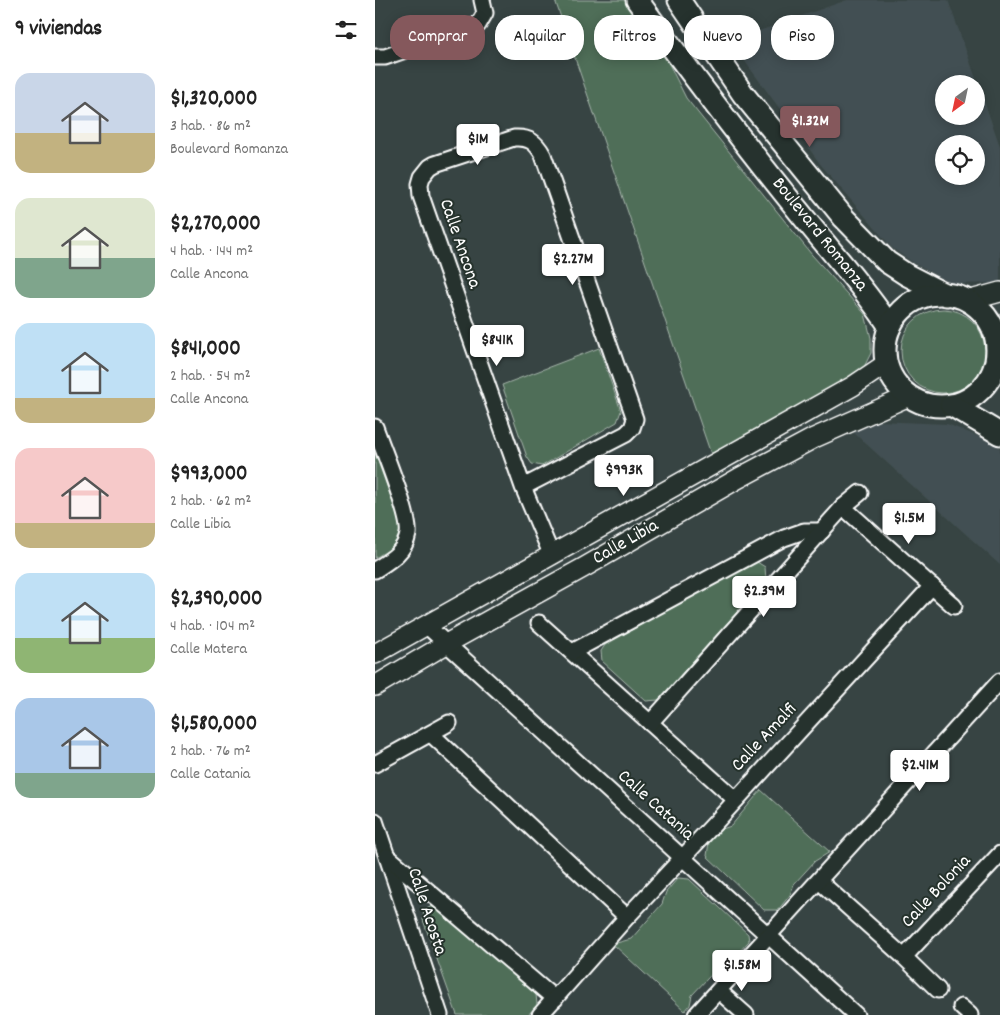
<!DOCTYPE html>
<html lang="es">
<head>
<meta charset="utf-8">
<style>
	:root { --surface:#fff; --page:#f2f2f2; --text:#222; --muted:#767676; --accent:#85585c }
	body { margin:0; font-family:Dekko,sans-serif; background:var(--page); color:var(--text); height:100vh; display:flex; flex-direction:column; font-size:19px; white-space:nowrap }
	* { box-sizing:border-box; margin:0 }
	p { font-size:16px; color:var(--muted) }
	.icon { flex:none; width:28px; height:28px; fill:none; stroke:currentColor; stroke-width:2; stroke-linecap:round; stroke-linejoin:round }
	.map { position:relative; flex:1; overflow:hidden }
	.drawer { display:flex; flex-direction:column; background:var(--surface); width:375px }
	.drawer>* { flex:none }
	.banner { position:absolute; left:15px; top:15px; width:475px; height:45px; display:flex; gap:10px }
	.needle { width:32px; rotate:213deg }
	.controls { position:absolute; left:560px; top:75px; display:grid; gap:10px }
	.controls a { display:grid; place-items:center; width:50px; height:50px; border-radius:50%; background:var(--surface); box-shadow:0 2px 12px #0003; font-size:25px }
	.price { position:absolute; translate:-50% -42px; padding:0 11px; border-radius:5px; background:#fff; color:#222; font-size:16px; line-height:32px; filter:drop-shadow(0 1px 2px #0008) }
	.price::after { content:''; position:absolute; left:50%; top:30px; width:15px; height:11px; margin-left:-8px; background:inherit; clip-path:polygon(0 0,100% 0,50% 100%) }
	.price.selected { background:var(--accent); color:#fff }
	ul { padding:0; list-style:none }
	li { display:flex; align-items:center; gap:15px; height:125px; padding:0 15px }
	li span { display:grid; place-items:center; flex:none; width:140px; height:100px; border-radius:15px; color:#555 }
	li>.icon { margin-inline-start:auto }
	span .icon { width:60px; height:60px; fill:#fffc; stroke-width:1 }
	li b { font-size:21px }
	h2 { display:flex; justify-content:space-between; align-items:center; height:60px; padding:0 15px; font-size:21px }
	.tag { padding:0 18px; border-radius:20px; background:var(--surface); box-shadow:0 2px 12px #0003; font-size:18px; line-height:45px }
	.tag.selected { background:var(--accent); color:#fff }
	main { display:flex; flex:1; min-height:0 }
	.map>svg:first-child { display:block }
	.built { fill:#435052; fill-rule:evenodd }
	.green { fill:#4f6e58; stroke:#a7b6ac }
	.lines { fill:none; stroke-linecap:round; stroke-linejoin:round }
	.minor-casing { stroke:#fff; stroke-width:19 }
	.tertiary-casing { stroke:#fff; stroke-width:22 }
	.secondary-casing { stroke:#fff; stroke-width:25 }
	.minor { stroke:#26332d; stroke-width:15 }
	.tertiary { stroke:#26332d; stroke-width:19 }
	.secondary { stroke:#26332d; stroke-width:21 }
	.labels { text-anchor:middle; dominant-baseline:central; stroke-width:4; stroke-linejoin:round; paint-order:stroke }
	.street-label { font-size:19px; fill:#fff; stroke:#26332d }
</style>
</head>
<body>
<main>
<section class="drawer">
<h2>9 viviendas<svg class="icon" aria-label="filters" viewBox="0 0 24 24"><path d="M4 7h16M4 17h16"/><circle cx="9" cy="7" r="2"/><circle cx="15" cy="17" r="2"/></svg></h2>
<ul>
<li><span style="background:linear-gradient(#c9d6e8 60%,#c2b280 0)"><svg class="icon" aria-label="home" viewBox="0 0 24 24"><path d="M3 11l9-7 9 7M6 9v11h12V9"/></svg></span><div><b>$1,320,000</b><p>3 hab. · 86 m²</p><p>Boulevard Romanza</p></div></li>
<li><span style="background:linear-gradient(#dfe7d0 60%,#7fa58c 0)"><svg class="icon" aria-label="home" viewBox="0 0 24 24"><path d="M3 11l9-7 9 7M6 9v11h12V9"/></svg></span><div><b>$2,270,000</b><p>4 hab. · 144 m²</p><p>Calle Ancona</p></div></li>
<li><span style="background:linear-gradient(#bfe0f5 75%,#c2b280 0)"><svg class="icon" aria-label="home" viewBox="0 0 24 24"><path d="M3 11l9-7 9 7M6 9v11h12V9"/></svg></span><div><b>$841,000</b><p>2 hab. · 54 m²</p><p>Calle Ancona</p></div></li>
<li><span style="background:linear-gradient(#f6c9c9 75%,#c2b280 0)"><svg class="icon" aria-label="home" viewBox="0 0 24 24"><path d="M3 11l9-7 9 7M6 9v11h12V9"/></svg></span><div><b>$993,000</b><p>2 hab. · 62 m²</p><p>Calle Libia</p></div></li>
<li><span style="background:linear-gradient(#bfe0f5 65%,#8fb573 0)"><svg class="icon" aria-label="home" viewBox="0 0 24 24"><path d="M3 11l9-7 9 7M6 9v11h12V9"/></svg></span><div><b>$2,390,000</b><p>4 hab. · 104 m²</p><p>Calle Matera</p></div></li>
<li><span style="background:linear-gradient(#a9c7e8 75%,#7fa58c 0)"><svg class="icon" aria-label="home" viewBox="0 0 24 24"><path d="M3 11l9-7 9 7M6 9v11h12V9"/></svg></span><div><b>$1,580,000</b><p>2 hab. · 76 m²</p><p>Calle Catania</p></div></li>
</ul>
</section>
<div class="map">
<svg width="625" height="1015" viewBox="0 0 625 1015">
	<rect width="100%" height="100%" fill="#374443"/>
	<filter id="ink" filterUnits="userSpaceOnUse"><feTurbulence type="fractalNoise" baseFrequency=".02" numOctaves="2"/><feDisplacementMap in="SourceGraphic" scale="10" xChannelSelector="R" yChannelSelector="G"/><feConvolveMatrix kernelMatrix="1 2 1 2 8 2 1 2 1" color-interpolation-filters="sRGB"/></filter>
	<g filter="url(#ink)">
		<g class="built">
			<path d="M472,0H573L625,146V281L617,283L577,284L540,264L517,248L446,165L355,41ZM569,84H601V116H569ZM569,144H601V176H569Z"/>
			<polygon points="502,421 572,424 605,437 625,448 625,565 478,432"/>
		</g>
		<g class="green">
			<polygon points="180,0 251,0 284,44 311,98 437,255 490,314 496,338 496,353 489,367 479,378 338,460"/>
			<circle cx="568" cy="351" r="42"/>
			<polygon points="224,348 246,411 242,422 167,466 157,464 152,457 127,385"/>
			<polygon points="0,453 29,533 25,543 0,558"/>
			<polygon points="382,562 390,567 391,580 283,700 271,701 227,661 226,651 230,645 371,565"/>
			<polygon points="386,790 455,852 440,861 419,884 415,895 403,910 389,910 332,856 334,842 347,829 356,826"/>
			<polygon points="303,878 314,879 373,934 374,941 362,954 348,962 317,995 315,1005 310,1011 238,944 256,939 287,904 291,892"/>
			<polygon points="62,904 161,994 162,1005 153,1015 82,1015 48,920 49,910"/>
		</g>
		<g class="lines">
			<defs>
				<g id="minor">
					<polyline points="0,57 10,57 103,25 110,13 107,0"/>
					<path d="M0,427C7,447 36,517 33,534C30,552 14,561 0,570"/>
					<path d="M148,487L251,434L257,428L260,419L168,155C161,142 154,137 139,138L60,164L55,167L47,177L45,184L46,196L148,487L177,556"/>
					<polyline points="468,507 579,606"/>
					<polyline points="164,623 361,800"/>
					<polyline points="52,626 481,1015"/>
					<polyline points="197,652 409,538 429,531 447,531"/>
					<polyline points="275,723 468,507 485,493"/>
					<polyline points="56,734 252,917"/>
					<polyline points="0,764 74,723"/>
					<polyline points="0,821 65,1015"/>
					<polyline points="12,856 180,999"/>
					<polyline points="444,881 529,957 563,990"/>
					<polyline points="529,957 625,854"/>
					<polyline points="344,991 371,1015"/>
					<polyline points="586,1007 595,1015"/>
					<polyline points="165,1015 252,917 340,823 557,586"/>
					<polyline points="321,1015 625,681"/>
				</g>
				<g id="tertiary">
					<polyline points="592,301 625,292"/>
					<polyline points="620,335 625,332"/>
					<polyline points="0,654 478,386 512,363"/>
					<polyline points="0,686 71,644 208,568 364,478 439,438 534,396"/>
				</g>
				<g id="secondary">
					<path d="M262,0C315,72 369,144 426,214C456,252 489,287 515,327"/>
					<polyline points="304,0 368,94 469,218 512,262 532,275 571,295"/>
					<circle cx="566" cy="350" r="56"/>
					<polyline points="576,405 625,434"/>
				</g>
			</defs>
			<use href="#minor" class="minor-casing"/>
			<use href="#tertiary" class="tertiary-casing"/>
			<use href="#secondary" class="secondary-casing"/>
			<use href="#minor" class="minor"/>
			<use href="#tertiary" class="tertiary"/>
			<use href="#secondary" class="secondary"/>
		</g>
	</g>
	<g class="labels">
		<g class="street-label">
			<text transform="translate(444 235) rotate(51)">Boulevard Romanza</text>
			<text transform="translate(84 244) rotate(71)">Calle Ancona</text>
			<text transform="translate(251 543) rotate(-30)">Calle Libia</text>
			<text transform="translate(390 738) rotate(-47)">Calle Amalfi</text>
			<text transform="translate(280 806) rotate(42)">Calle Catania</text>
			<text transform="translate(562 892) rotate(-47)">Calle Bolonia</text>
			<text transform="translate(51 912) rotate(72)">Calle Acosta</text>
		</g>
	</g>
</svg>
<div class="controls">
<a><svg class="needle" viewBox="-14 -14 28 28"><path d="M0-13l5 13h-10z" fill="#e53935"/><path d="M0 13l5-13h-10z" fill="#767676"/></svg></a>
<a><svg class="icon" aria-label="locate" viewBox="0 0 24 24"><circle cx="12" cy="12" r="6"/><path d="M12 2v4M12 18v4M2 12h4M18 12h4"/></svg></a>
</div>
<b class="price selected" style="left:435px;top:148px">$1.32M</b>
<b class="price" style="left:103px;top:166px">$1M</b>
<b class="price" style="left:198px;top:286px">$2.27M</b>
<b class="price" style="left:122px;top:367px">$841K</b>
<b class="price" style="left:249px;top:497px">$993K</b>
<b class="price" style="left:534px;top:545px">$1.5M</b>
<b class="price" style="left:389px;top:618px">$2.39M</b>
<b class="price" style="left:545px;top:792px">$2.41M</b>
<b class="price" style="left:367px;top:992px">$1.58M</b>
<div class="banner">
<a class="tag selected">Comprar</a>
<a class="tag">Alquilar</a>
<a class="tag">Filtros</a>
<a class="tag">Nuevo</a>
<a class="tag">Piso</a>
</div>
</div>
</main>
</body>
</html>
